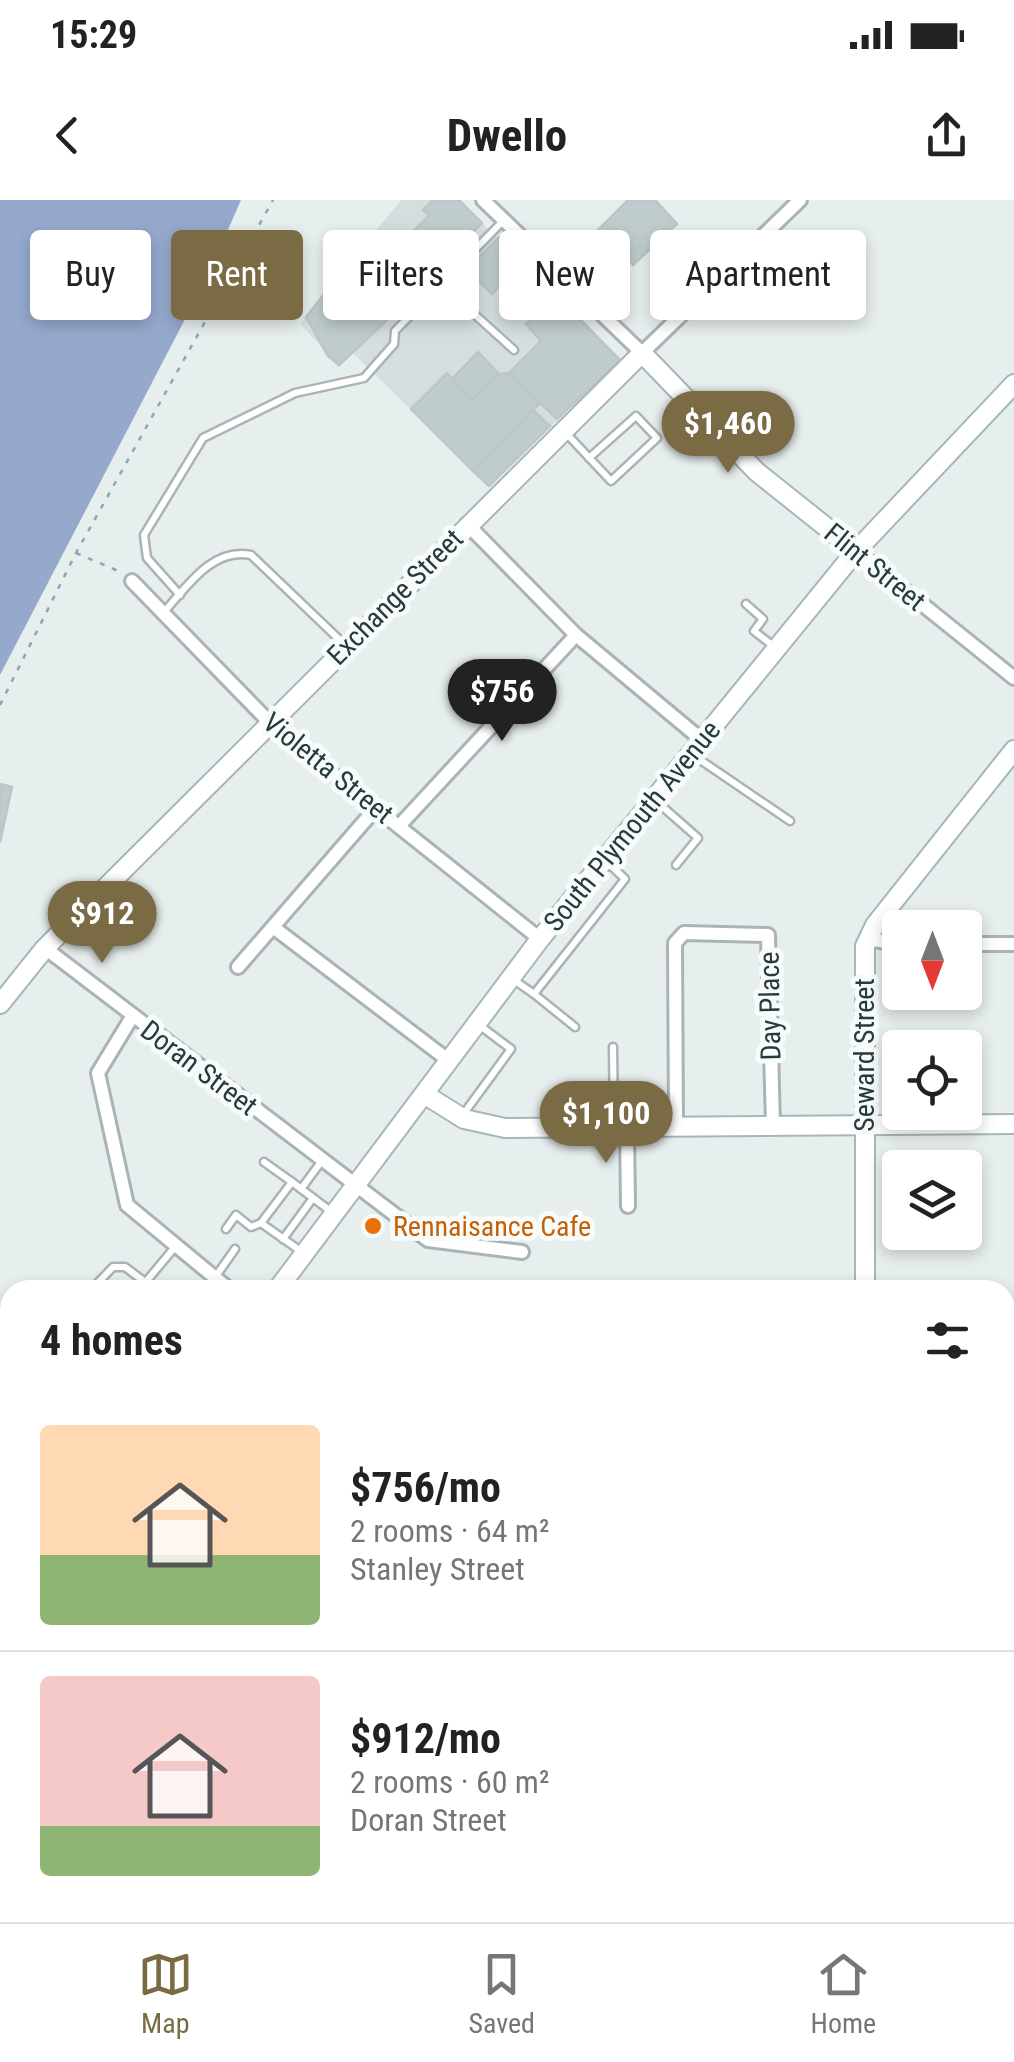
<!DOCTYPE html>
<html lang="en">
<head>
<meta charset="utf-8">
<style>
	:root { --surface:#fff; --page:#f2f2f2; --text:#222; --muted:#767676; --line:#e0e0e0; --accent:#7a6b44 }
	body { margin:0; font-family:"Roboto Condensed",sans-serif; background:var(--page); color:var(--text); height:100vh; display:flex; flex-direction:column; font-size:38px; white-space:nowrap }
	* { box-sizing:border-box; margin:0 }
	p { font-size:32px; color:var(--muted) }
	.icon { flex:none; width:55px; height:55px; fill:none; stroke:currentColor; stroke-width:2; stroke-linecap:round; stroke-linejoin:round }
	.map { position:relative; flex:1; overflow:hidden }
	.drawer { position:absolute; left:0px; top:1080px; width:1015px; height:642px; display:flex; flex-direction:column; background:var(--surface); border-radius:30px 30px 0 0; box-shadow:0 5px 15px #0003 }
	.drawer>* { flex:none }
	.top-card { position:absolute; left:30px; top:30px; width:955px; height:90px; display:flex; gap:20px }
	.needle { width:65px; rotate:180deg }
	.buttons { position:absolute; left:882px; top:710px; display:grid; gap:20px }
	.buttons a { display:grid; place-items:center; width:100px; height:100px; border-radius:10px; background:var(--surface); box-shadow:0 5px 15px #0003; font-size:50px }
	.price { position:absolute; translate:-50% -85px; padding:0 22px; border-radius:35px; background:var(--accent); color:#fff; font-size:32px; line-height:65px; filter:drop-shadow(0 2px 5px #0008) }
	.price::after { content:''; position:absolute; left:50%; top:60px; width:30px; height:22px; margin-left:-15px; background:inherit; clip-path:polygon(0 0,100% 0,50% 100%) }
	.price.selected { background:#222; color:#fff }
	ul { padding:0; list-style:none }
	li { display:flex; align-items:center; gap:30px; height:250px; padding:0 40px }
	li+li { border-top:2px solid var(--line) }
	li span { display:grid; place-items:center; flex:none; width:280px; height:200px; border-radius:10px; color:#555 }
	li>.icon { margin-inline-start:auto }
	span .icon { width:120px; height:120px; fill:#fffc; stroke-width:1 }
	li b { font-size:42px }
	h2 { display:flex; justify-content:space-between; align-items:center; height:120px; padding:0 40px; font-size:42px }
	.chip { padding:0 35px; border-radius:10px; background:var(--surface); box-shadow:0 5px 15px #0003; font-size:35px; line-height:90px }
	.chip.selected { background:var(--accent); color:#fff }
	.status { display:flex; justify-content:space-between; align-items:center; height:70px; padding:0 50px; background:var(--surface); direction:ltr }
	.status svg { height:28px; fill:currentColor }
	header { display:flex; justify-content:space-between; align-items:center; height:130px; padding:0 40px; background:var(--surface); font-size:45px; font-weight:700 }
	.dock { display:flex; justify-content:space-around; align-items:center; height:140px; border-top:2px solid var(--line); background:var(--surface); font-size:28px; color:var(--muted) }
	.dock a { display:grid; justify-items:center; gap:5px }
	.dock .selected { color:var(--accent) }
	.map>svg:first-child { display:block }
	.built { fill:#d5dede }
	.water { fill:#95a9cd }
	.building { fill:#bfcbcc; stroke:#bac6c7; stroke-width:2.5 }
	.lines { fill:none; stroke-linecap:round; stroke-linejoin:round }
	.lane-casing { stroke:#aab4b6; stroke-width:11 }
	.street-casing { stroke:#aab4b6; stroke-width:18 }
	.secondary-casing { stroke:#a6b7b9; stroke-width:22 }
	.path { stroke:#8ba8ae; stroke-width:2.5; stroke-dasharray:5 8; stroke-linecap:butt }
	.lane { stroke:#fff; stroke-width:6 }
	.street { stroke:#fff; stroke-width:12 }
	.secondary { stroke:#fff; stroke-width:18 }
	.food-dot { fill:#e8710a; stroke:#f7fbfa; stroke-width:4 }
	.labels { text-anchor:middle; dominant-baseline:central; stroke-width:10; stroke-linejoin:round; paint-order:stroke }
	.street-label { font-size:28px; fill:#273a3f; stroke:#f7fbfa }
	.food-label { font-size:28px; fill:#c56008; stroke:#f7fbfa; text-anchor:start }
</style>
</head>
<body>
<div class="status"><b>15:29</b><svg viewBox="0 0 49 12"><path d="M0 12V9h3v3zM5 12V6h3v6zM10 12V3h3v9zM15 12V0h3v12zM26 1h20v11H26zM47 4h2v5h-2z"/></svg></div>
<header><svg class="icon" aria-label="back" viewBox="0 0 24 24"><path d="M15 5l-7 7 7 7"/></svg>Dwello<svg class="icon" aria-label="share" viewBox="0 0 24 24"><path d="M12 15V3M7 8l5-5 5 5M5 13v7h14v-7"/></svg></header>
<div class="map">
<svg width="1014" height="1722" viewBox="0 0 1014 1722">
	<rect width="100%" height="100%" fill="#e7eeee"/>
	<polygon class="built" points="401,0 459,0 620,160 489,286 353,153 339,165 300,124"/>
	<polygon class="water" points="0,0 241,0 209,73 0,475"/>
	<g class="building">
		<polygon points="433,0 459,0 482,23 381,126 350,96 429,15 423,10"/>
		<polygon points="628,0 655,0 677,24 633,65 621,52 592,79 571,57"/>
		<polygon points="499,37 557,96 534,117 501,84 492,94 467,69"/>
		<polygon points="341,86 381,126 339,165 328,156 306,117 325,93 332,99"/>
		<polygon points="557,96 620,160 557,219 509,173 541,141 526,124"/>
		<polygon points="478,152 499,174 472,200 452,179"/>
		<polygon points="447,173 472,200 499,174 509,173 540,203 473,271 411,209"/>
		<polygon points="533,210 550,226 489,286 473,271"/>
		<polygon points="0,584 12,587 0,642"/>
	</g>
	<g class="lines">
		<defs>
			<g id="lane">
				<polyline points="441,84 514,150"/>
				<polyline points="564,231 611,281 657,238 636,216 589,258"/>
				<polyline points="180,395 147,358 144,335 203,238 295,193 364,178 394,144 395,131 503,21"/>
				<polyline points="746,404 763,419 754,431 776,448"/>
				<path d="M163,413C187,387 212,347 251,355L345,445"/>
				<polyline points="693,555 790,621"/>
				<polyline points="656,601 698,638 676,665"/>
				<polyline points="511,778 534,794 625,679 605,660"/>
				<polyline points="534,794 575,827"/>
				<polyline points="613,847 614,925"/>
				<polyline points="462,916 511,849 479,825"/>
				<polyline points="264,962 292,982"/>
				<polyline points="301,989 321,962"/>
				<polyline points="226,1029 236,1015 251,1027 261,1023"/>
				<polyline points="283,1039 313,998"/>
				<polyline points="302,1052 261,1023 292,982 333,1013"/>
				<polyline points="216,1076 235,1049"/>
				<polyline points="91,1090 113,1067 125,1067 145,1082"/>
				<polyline points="139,1090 175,1047"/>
				<polyline points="1005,1290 1014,1290"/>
				<polyline points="1005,1512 1014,1512"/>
				<polyline points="0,1695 10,1689"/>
				<polyline points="317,1722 318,1722"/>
			</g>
			<g id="street">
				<polyline points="483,0 642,153 800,0"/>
				<polyline points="467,324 576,435 703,541"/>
				<polyline points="856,351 1014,478"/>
				<polyline points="132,381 275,528 540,739"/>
				<polyline points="399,626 576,435"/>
				<polyline points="273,727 448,860"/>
				<polyline points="867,739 900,744"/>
				<polyline points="965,744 1014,744"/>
				<polyline points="45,748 428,1040 522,1052"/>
				<polyline points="238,767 376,608"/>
				<polyline points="132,817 98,873 127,1005 230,1090"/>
				<polyline points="627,926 628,1006"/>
				<polyline points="676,926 675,743 684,733 768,735 773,925"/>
				<polyline points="1005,1622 1014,1622"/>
				<polyline points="418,1712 418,1722"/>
				<polyline points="0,1714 7,1722"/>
			</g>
			<g id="secondary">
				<polyline points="0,804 45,748 642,153 757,272 856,351"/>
				<polyline points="424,894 464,919 505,928 1014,924"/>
				<polyline points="277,1090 540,739 856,351 1014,184"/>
				<polyline points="865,1090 865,746 875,725 1014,550"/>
				<polyline points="1005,1179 1014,1179"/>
				<polyline points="0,1354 10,1359"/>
				<polyline points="0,1374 10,1384"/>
				<polyline points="1005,1402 1014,1402"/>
				<polyline points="213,1712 217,1722"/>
				<polyline points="238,1712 242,1722"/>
				<polyline points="868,1712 868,1722"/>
			</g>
		</defs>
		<use href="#lane" class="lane-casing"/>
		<use href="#street" class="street-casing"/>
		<use href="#secondary" class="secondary-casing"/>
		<g class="path">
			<polyline points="76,353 123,373"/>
			<polyline points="0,505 76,353 273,0"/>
		</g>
		<use href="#lane" class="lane"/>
		<use href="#street" class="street"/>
		<use href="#secondary" class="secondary"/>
	</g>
	<circle class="food-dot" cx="373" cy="1026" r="10"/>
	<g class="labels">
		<g class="street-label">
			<text transform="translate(875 367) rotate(39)">Flint Street</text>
			<text transform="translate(395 397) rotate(-45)">Exchange Street</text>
			<text transform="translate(328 568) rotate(39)">Violetta Street</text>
			<text transform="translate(632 626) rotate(-51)">South Plymouth Avenue</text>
			<text transform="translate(770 806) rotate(-91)">Day Place</text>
			<text transform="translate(864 855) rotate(-90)">Seward Street</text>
			<text transform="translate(199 868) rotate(37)">Doran Street</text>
		</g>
		<g class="food-label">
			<text x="393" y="1026">Rennaisance Cafe</text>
		</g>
	</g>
</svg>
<div class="buttons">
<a><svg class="needle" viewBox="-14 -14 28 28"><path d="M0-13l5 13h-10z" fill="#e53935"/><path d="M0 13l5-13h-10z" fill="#767676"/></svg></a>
<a><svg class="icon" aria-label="locate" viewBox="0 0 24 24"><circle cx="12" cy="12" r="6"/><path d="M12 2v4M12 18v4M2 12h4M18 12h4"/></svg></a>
<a><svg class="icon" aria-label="layers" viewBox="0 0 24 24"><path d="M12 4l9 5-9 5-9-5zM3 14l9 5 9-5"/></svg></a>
</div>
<b class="price" style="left:728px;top:276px">$1,460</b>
<b class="price selected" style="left:502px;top:544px">$756</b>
<b class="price" style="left:102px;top:766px">$912</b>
<b class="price" style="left:606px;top:966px">$1,100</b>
<div class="top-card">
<a class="chip">Buy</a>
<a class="chip selected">Rent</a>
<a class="chip">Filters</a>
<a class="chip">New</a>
<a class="chip">Apartment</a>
</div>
<section class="drawer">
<h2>4 homes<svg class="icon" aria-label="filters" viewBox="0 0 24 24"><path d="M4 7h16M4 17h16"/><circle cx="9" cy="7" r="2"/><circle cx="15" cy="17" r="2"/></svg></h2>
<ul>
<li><span style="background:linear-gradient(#ffd9b3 65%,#8fb573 0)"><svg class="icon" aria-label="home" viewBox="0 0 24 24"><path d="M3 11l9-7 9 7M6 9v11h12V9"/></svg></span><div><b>$756/mo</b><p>2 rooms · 64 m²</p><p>Stanley Street</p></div></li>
<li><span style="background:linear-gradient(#f6c9c9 75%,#8fb573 0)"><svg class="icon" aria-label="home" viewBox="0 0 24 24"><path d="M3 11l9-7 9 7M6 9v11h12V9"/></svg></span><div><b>$912/mo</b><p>2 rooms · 60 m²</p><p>Doran Street</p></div></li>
</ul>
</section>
</div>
<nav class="dock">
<a class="selected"><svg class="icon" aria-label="map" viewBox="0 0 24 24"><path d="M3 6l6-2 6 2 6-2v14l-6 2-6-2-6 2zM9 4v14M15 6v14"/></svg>Map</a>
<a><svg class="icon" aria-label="saved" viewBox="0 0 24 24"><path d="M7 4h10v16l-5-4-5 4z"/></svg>Saved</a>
<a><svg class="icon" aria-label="home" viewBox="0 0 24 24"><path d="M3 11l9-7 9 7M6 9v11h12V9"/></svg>Home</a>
</nav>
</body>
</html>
